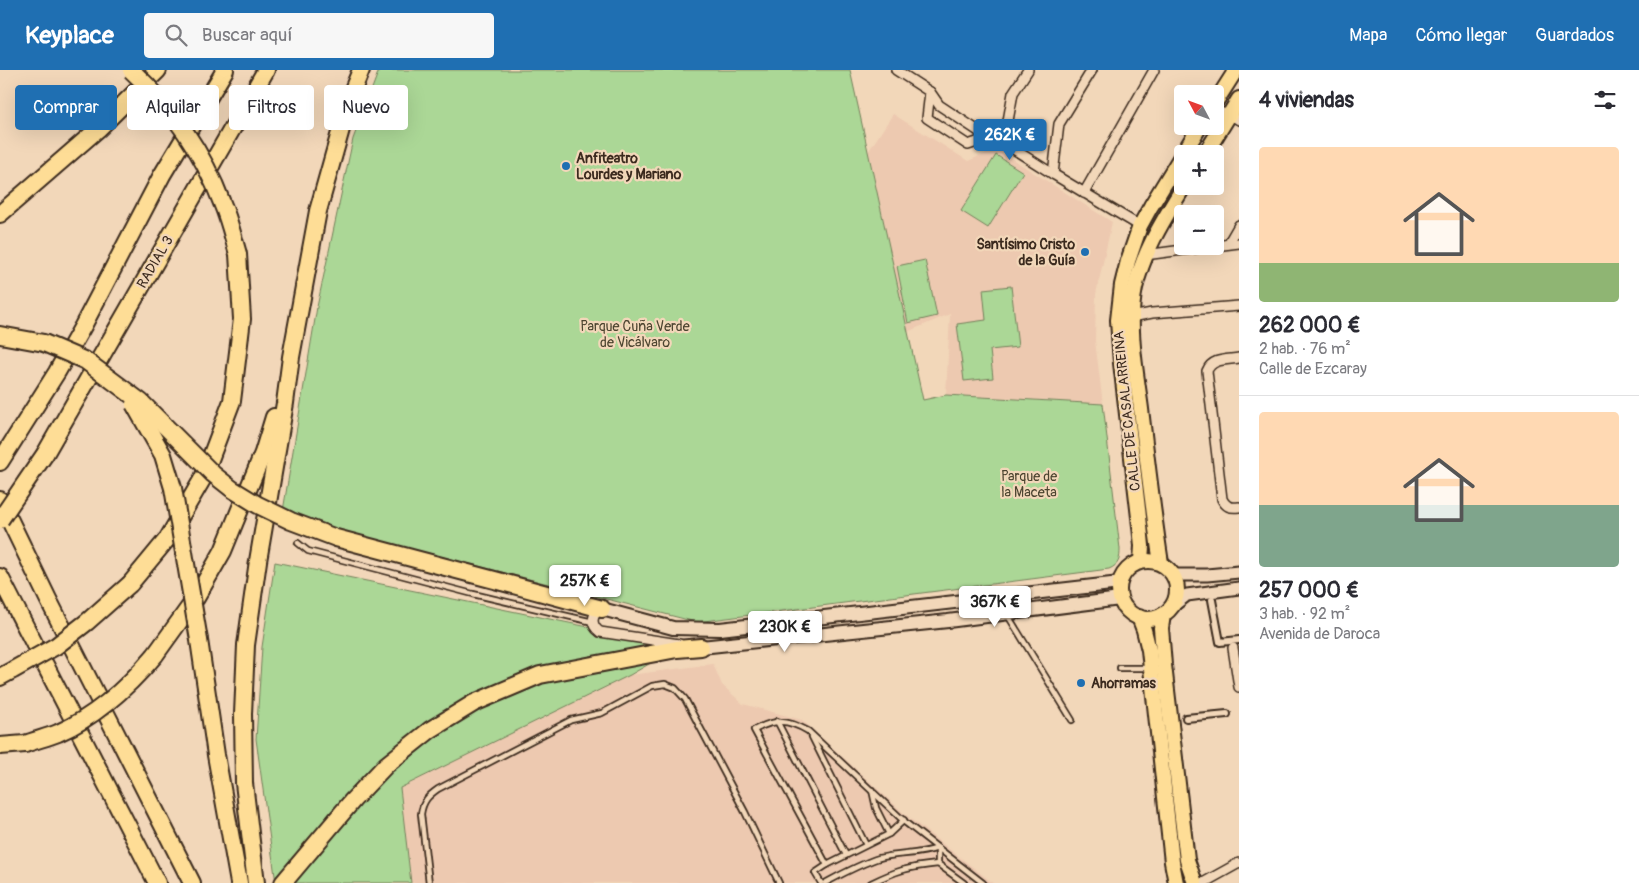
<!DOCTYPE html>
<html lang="es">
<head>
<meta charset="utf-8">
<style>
	:root { --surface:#fff; --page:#f7f7f7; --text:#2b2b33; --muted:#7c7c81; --line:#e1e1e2; --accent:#1f6fb2 }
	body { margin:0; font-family:Pangolin,sans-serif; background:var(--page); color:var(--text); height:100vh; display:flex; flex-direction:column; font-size:19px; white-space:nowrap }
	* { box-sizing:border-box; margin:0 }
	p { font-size:16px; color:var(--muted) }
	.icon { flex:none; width:28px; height:28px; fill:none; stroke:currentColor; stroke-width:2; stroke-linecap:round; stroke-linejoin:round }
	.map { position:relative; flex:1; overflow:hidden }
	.details { display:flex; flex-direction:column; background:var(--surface); width:400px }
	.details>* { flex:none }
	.banner { position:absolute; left:15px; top:15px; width:475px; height:45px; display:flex; gap:10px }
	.needle { width:32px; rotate:311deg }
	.tools { position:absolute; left:1174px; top:15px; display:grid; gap:10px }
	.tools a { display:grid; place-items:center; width:50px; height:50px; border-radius:5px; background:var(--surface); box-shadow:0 5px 20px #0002; font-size:25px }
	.price { position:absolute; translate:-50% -42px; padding:0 11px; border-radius:5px; background:#fff; color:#222; font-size:16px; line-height:32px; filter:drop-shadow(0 1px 2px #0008) }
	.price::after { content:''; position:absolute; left:50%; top:30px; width:15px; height:11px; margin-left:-8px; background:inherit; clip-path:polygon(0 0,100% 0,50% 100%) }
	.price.selected { background:var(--accent); color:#fff }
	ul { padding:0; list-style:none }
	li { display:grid; align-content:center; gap:10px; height:265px; padding:0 20px }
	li+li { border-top:1px solid var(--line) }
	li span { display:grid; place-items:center; height:155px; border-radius:5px; color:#555 }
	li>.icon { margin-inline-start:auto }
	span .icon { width:90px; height:90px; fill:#fffc; stroke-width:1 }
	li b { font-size:21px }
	h2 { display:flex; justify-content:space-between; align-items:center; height:60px; padding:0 20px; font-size:21px }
	.chip { padding:0 18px; border-radius:5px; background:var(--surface); box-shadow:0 5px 20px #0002; font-size:18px; line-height:45px }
	.chip.selected { background:var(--accent); color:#fff }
	header { display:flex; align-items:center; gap:30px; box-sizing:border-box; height:70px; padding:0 25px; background:var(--accent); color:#fff }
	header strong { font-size:24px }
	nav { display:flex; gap:28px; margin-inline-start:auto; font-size:18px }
	.search { width:350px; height:45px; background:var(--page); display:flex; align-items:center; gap:12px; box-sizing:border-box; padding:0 18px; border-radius:5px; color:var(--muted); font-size:19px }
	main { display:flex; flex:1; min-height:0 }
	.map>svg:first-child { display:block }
	.built { fill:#edc9b0 }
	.green { fill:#abd796; stroke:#73805a }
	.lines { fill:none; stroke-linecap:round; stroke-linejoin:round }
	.service-casing { stroke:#3b2a1e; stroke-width:8 }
	.pedestrian-casing { stroke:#3b2a1e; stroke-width:10 }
	.minor-casing { stroke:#3b2a1e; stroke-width:12 }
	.tertiary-casing { stroke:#3b2a1e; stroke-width:15 }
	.secondary-casing { stroke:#3b2a1e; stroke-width:16 }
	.primary-casing { stroke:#3b2a1e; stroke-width:18 }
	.motorway-casing { stroke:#3b2a1e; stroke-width:20 }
	.service { stroke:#f2d7b9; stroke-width:4.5 }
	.pedestrian { stroke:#f2d7b9; stroke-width:6 }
	.minor { stroke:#f2d7b9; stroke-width:9 }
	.tertiary { stroke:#f2d7b9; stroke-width:11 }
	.secondary { stroke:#f2d7b9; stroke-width:12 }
	.primary { stroke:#fedd96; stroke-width:14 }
	.motorway { stroke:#fedd96; stroke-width:16 }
	.motorway-bridge-casing { stroke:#3b2a1e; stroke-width:20; stroke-linecap:butt }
	.motorway-bridge { stroke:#fedd96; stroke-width:16 }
	.poi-dot { fill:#1f6fb2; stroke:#f2d7b9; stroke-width:2 }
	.labels { text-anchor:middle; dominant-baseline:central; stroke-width:4.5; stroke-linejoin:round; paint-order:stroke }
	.poi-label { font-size:14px; font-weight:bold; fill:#3b2a1e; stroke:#f2d7b9; text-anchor:start }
	.street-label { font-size:14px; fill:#3b2a1e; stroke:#f2d7b9 }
	.park-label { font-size:14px; fill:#4c4430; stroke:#f2d7b9 }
</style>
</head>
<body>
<header>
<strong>Keyplace</strong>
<div class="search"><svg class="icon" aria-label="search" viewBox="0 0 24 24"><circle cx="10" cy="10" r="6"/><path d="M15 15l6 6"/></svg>Buscar aquí</div>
<nav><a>Mapa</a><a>Cómo llegar</a><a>Guardados</a></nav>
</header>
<main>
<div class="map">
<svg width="1239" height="813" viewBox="0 0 1239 813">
	<rect width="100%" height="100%" fill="#f2d7b9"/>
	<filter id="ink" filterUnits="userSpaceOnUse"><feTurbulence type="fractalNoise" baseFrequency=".02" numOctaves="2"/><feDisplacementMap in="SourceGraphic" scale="10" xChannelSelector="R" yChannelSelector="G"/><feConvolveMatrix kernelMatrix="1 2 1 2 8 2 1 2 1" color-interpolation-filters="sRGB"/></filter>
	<g filter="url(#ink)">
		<g class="built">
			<polygon points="893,44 968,91 996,79 1112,152 1096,224 1095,271 1103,334 946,325 950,244 907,262 868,82"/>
			<polygon points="713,594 722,615 743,634 802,650 907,746 993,813 411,813 400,718 620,608 630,605"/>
		</g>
		<g class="green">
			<path d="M379,0H850L923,330L946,325L1103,334L1120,479C1120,489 1119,495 1109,499L696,552L311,453L283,441L317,237L353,69Z"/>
			<polygon points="996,85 1023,102 988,158 961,141"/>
			<polygon points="925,190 937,246 908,253 897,196"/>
			<polygon points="1011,216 1018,277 990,280 993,308 964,311 957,254 986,250 983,219"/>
			<polygon points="275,492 680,576 630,605 400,718 411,813 276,813 256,669 262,577"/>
		</g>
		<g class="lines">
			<defs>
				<g id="service">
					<polyline points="298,473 308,481 473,524 593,552"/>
					<polyline points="1007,544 1072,650"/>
					<polyline points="1120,598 1149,598"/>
					<polyline points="777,651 846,785"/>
					<polyline points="812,667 866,775"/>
					<polyline points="872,720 876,738 889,764"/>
					<path d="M827,795L754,660C775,649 787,649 808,661L906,753L983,813"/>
					<path d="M429,813L421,744C423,731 428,726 438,719L571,650L602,643L652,616L665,614L675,618L685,629L745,742L779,813"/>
					<polyline points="821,813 815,803 827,795 889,764 904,750"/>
					<path d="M825,813C842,804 860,794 879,788C899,783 919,785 938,778V794"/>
					<path d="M871,813C898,800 909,797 938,794L964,813"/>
				</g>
				<g id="pedestrian">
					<polyline points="1212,530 1220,572 1239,570"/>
					<polyline points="1186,648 1227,644"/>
				</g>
				<g id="minor">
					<polyline points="896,0 930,22 939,35 989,68 1004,73 1053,104 1140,156"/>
					<polyline points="930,22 927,48 968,75 989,68"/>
					<polyline points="1215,42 1230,44 1239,50"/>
					<polyline points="1004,73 1013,23 1028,0"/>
					<polyline points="1053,104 1059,54 1092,0"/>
					<polyline points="1084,123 1154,0"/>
					<polyline points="1228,174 1239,155"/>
					<polyline points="1215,176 1239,173"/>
					<polyline points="1145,185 1213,176"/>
					<polyline points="1132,247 1152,243 1239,236"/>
					<path d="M1239,288C1227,290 1212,288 1207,301L1222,429C1226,437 1230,438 1239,437"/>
					<path d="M602,539C591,544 590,555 600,562L679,574"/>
					<polyline points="1233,578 1239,617"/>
					<polyline points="1203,813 1239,793"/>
				</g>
				<g id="tertiary">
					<polyline points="1174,505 1207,505 1239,502"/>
					<polyline points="1173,536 1187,525 1239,518"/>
				</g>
				<g id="secondary">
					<polyline points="602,539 673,558 720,559 1120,513"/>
					<polyline points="701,577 948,551 1120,529"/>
				</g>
				<g id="primary">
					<polyline points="1215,33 1236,0"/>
					<polyline points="1183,84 1200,56"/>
					<polyline points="1205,84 1239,29"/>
					<circle cx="1148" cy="520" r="29"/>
					<polyline points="1141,491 1142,476 1140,456 1121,293 1118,250 1122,215 1128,191 1140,156 1151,136 1182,85"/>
					<path d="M1161,493C1153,442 1147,390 1141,339C1136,301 1127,256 1135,218C1144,180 1164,149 1184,116"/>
					<polyline points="1163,545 1161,558 1164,595 1187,790 1195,813"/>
					<polyline points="1139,547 1144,560 1149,580 1172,792 1176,813"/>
				</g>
				<g id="motorway">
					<polyline points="0,144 98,59 158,0"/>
					<polyline points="0,265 44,273"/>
					<polyline points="45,384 266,0"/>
					<polyline points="0,392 57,302 83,256 162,105 225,0"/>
					<polyline points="0,430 48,529 192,813"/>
					<polyline points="0,507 157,813"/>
					<polyline points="502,512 602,539"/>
					<polyline points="130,514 168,468 203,408 232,331 242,249 238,184"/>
					<polyline points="199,570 216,685 239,813"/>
					<polyline points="155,585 196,528 223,481 263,383 274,347"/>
					<polyline points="0,607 13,600"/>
					<polyline points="0,676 25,674"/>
					<polyline points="256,813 244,713 243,644 246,575 258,491 285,333 291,287 318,141 350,27 361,0"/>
					<polyline points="283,813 353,730 386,695 430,660 474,633 540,605 677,579 701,577"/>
				</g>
			</defs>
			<use href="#service" class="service-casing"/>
			<use href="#pedestrian" class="pedestrian-casing"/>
			<use href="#minor" class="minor-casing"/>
			<use href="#tertiary" class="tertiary-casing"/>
			<use href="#secondary" class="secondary-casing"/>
			<use href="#primary" class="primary-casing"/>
			<use href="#motorway" class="motorway-casing"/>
			<use href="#service" class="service"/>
			<use href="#pedestrian" class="pedestrian"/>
			<use href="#minor" class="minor"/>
			<use href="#tertiary" class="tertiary"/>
			<use href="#secondary" class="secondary"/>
			<use href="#primary" class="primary"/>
			<use href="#motorway" class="motorway"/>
			<defs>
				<g id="motorway-bridge">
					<path d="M131,0C170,36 203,82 222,133C229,149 233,167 238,184"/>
					<polyline points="44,273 86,291 141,332 213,404 232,419 258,435 291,451 336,468 502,512"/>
					<polyline points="134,334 163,385 173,418 199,570"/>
					<polyline points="0,450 45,384"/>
					<polyline points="13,600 56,576 87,552 130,514"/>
					<path d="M25,674C36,670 48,667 58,663C97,646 128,617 155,585"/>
				</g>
			</defs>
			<use href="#motorway-bridge" class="motorway-bridge-casing"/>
			<use href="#motorway-bridge" class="motorway-bridge"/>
		</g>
	</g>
	<g class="poi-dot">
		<circle cx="566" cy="96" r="5"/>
		<circle cx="1085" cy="182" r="5"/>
		<circle cx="1081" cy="613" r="5"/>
	</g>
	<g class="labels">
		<g class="poi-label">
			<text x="576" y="88">Anfiteatro<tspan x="576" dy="16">Lourdes y Mariano</tspan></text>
			<text x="1075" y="174" text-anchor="end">Santísimo Cristo<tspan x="1075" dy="16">de la Guía</tspan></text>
			<text x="1091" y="613">Ahorramas</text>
		</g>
		<g class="street-label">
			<text transform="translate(155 192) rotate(-60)">RADIAL 3</text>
			<text transform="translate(1127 341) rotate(-96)">CALLE DE CASALARREINA</text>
		</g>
		<g class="park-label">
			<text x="635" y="256">Parque Cuña Verde<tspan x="635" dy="16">de Vicálvaro</tspan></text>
			<text x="1029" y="406">Parque de<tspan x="1029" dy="16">la Maceta</tspan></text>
		</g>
	</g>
</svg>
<div class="tools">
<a><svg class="needle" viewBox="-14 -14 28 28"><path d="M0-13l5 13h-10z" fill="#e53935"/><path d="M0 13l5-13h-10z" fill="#7c7c81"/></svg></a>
<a>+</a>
<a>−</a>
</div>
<b class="price selected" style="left:1010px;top:91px">262K €</b>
<b class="price" style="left:585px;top:537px">257K €</b>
<b class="price" style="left:995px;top:558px">367K €</b>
<b class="price" style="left:785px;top:583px">230K €</b>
<div class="banner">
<a class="chip selected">Comprar</a>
<a class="chip">Alquilar</a>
<a class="chip">Filtros</a>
<a class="chip">Nuevo</a>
</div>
</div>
<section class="details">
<h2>4 viviendas<svg class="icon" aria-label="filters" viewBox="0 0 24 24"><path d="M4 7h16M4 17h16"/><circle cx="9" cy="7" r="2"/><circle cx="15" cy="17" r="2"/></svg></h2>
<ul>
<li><span style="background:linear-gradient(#ffd9b3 75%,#8fb573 0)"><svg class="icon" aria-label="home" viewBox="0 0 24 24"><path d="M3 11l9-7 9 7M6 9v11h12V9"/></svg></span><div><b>262 000 €</b><p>2 hab. · 76 m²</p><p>Calle de Ezcaray</p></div></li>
<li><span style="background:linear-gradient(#ffd9b3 60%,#7fa58c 0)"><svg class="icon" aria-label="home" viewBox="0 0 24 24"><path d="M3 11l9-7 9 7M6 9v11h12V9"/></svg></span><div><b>257 000 €</b><p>3 hab. · 92 m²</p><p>Avenida de Daroca</p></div></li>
</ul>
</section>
</main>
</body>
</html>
